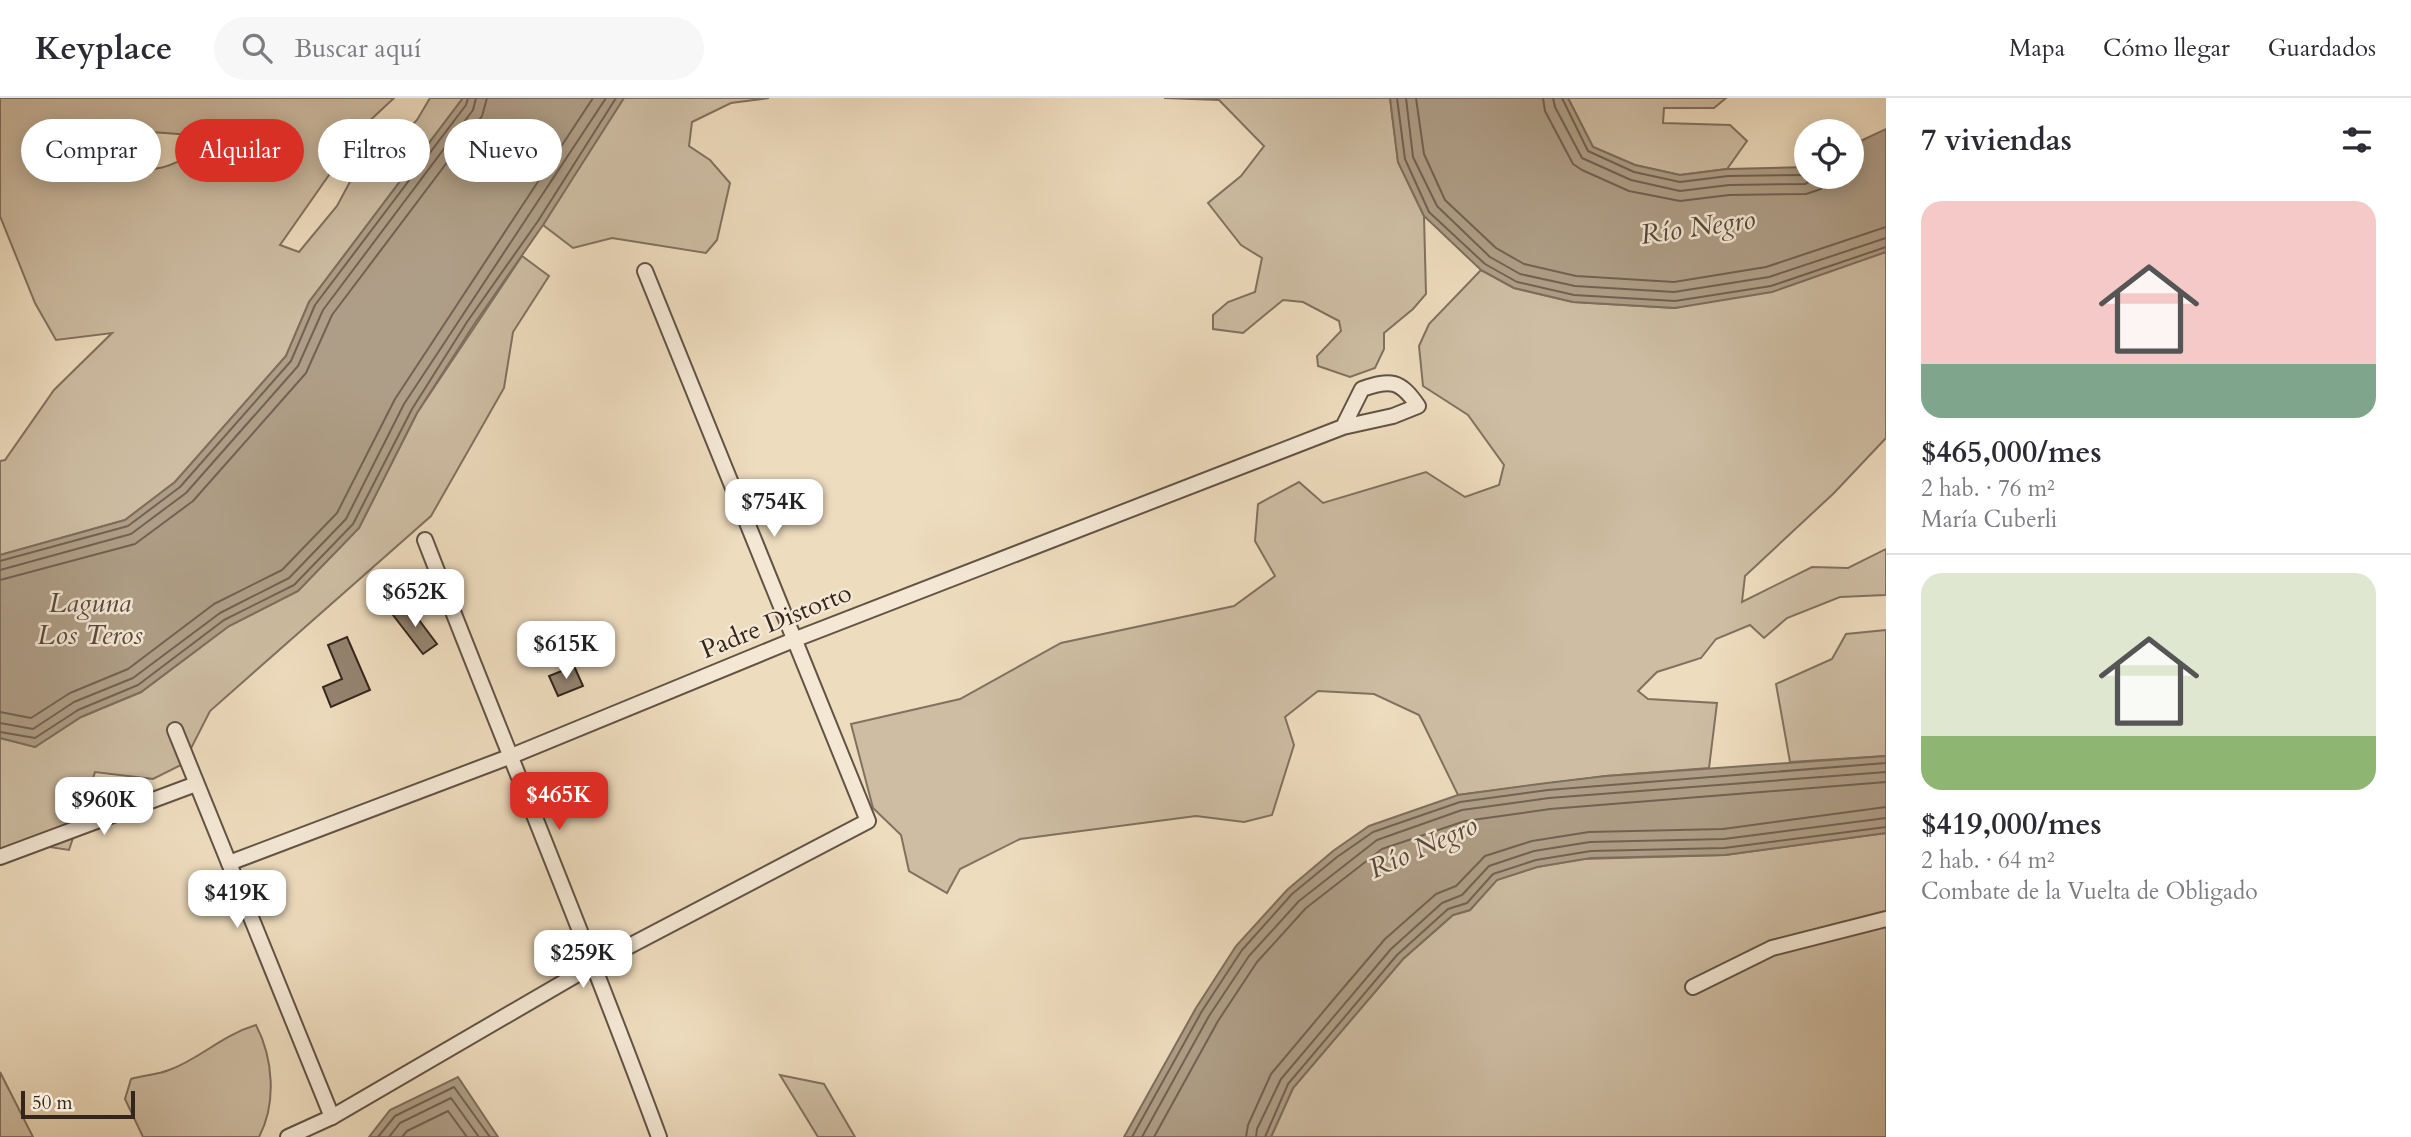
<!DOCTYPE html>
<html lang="es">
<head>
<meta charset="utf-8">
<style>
	:root { --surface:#fff; --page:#f7f7f7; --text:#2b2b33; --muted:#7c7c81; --line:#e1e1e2; --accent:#d93025 }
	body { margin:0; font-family:Cardo,serif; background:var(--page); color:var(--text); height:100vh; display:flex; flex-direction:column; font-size:26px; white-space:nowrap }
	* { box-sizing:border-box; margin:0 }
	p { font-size:23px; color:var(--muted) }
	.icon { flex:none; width:38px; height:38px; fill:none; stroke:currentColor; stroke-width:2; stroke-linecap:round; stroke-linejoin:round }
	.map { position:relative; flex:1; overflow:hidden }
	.side { display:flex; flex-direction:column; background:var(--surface); width:525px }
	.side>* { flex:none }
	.guide { position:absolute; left:21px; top:21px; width:665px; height:63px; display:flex; gap:14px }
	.buttons { position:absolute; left:1794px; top:21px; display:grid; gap:14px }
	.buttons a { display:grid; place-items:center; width:70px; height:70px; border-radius:50%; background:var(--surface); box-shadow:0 4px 18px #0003; font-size:35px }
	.scale { position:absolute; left:21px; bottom:18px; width:114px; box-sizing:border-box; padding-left:7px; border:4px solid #34251d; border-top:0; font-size:19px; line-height:24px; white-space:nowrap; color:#34251d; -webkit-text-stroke:5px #f4e8d5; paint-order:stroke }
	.price { position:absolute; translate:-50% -60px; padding:0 16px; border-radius:14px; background:#fff; color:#222; font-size:23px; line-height:46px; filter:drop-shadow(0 2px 4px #0008) }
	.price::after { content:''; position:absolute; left:50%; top:42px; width:21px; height:16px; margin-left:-10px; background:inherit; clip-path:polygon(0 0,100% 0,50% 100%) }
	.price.current { background:var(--accent); color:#fff }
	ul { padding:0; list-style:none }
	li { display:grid; align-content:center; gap:14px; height:371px; padding:0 35px }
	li+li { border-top:2px solid var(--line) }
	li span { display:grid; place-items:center; height:217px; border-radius:21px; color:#555 }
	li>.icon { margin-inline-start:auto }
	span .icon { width:126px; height:126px; fill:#fffc; stroke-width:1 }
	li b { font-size:30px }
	h2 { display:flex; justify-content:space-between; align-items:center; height:84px; padding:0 35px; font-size:30px }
	.tag { padding:0 24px; border-radius:32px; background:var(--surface); box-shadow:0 4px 18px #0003; font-size:24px; line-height:63px }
	.tag.current { background:var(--accent); color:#fff }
	header { display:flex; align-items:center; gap:42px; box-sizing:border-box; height:98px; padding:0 35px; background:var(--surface); border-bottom:2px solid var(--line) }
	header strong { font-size:33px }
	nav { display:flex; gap:38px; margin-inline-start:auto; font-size:24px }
	.search { width:490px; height:63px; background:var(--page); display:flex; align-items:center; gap:18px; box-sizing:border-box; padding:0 24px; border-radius:38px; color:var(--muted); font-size:26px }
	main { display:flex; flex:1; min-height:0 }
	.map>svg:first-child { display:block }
	.green { fill:#cebda3; stroke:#817160; stroke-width:2; fill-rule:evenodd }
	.water { fill:#af9e87; stroke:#7e6e5d; stroke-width:2 }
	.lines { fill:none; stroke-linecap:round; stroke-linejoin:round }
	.shore { stroke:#726252; stroke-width:2 }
	.building { fill:#958471; stroke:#34251d; stroke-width:2 }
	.minor-casing { stroke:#625345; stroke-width:18 }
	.minor { stroke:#f4e8d5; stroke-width:14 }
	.labels { text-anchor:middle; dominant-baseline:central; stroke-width:5; stroke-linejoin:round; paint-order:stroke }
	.street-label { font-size:26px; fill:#34251d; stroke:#f4e8d5 }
	.water-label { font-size:28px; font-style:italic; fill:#59493d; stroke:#f4e8d5 }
</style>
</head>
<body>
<header>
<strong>Keyplace</strong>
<div class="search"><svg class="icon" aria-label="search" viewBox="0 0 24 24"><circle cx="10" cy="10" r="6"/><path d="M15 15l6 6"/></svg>Buscar aquí</div>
<nav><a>Mapa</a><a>Cómo llegar</a><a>Guardados</a></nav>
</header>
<main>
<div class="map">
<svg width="1886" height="1039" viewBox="0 0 1886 1039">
	<rect width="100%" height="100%" fill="#eedcbe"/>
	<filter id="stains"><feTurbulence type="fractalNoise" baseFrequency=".00286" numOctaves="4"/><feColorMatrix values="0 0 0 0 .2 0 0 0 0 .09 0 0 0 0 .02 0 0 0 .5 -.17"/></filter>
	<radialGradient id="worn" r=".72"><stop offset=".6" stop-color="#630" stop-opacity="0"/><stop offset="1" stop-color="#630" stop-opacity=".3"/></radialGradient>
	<g class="green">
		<path d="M0,0H394L362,30L280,147L299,154L337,108L352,80L385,56L417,22L430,0H463L309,204L286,258L175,384L125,422L0,457V363L5,362L54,292L112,235L56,242L35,205L0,118ZM151,34L245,41L284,59C253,78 231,67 200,53C173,67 153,78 123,67V48Z"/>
		<polygon points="622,0 769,0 731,5 692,24 689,48 710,62 730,85 717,142 706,155 612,140 573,150 543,127"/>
		<polygon points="1164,0 1390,0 1398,64 1424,118 1426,196 1413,211 1384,235 1384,251 1375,270 1350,279 1318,268 1317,258 1341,233 1339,223 1303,204 1283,202 1243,235 1213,231 1213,217 1228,204 1255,194 1262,160 1241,147 1208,105 1241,78 1264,48 1219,2"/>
		<polygon points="1568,0 1726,0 1714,10 1664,10 1663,25 1730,27 1747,43 1727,71 1680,77 1635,67 1593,49"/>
		<polygon points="1886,154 1886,340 1834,395 1745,478 1742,504 1812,469 1848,470 1886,451 1886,497 1840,499 1787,520 1764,540 1750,527 1716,541 1701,560 1657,574 1638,593 1648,601 1717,605 1709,670 1606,678 1458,697 1419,617 1374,596 1318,593 1285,619 1294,647 1272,717 1244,724 1196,718 1020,741 960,771 947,795 909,773 901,737 873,710 851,626 960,601 1061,545 1234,508 1275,478 1255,443 1258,406 1299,384 1323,405 1426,374 1465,399 1499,387 1504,367 1468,317 1423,288 1419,248 1429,226 1481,172 1514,190 1573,204 1675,210"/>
		<polygon points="522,158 549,178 513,234 504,290 431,418 210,613 183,666 153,681 95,674 69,752 23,745 0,754 0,640 35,649 81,619 141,594 229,528 298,493 359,430 417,315"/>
		<polygon points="1886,532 1886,658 1790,664 1776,586 1832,561 1846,536"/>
		<polygon points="1886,735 1886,1039 1271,1039 1293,990 1403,861 1453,817 1470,812 1496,782 1537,769 1582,761 1725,757"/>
		<path d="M256,927C273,960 277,1005 259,1039H143L125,1001L131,981C144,977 157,977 169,972C200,961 220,938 256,927Z"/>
		<polygon points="0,974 33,1039 0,1039"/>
		<polygon points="780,977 824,986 855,1039 818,1039"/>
	</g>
	<g class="water">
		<polygon points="463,0 624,0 543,127 473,228 417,315 359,430 298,493 229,528 141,594 81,619 35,649 0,640 0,457 125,422 175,384 286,258 309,204"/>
		<polygon points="1390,0 1568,0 1593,49 1635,67 1680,77 1727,71 1806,69 1806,79 1852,79 1852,47 1886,31 1886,154 1772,194 1675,210 1573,204 1514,190 1481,172 1424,118 1398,64"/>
		<polygon points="1886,658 1886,735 1725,757 1591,760 1537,769 1497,782 1470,812 1453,817 1403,861 1293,990 1271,1039 1124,1039 1196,910 1236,848 1287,792 1333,753 1369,728 1458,697 1547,685 1606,678"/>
		<polygon points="458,979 498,1039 369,1039 390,1012"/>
	</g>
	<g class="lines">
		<g class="shore">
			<polyline points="1397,0 1405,61 1429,114 1485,166 1517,184 1574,197 1675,203 1771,188 1886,149"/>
			<polyline points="1406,0 1413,59 1437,108 1490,159 1520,176 1575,188 1674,194 1769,179 1886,140"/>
			<polyline points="1416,0 1424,56 1445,102 1496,150 1524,166 1576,178 1674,184 1766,169 1886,129"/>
			<polyline points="1543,0 1545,13 1573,66 1582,72 1629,93 1680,103 1729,97 1806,96 1821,91 1830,79"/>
			<polyline points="1553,0 1555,9 1582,60 1631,82 1680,93 1729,87 1805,86 1818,79"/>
			<polyline points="1562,0 1588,53 1634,74 1680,84 1728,78 1806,77"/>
			<polyline points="0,463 128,428 180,389 291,263 315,207 466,7 468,0"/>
			<polyline points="0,472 131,436 186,395 298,268 323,212 473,12 476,0"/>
			<polyline points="0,482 135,446 193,403 306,275 332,217 482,18 487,0"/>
			<polyline points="0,614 31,620 70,595 128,571 214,506 282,472 337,415 395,301 593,0"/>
			<polyline points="0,625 33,631 74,604 133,580 220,515 289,480 346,421 404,306 606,0"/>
			<polyline points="0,634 35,640 78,612 138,587 224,522 294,487 353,426 412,311 467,224 538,123 616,0"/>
			<polyline points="378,1039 395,1018 454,989 490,1039"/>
			<polyline points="389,1039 400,1025 451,1000 479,1039"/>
			<polyline points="402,1039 407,1033 448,1013 467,1039"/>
			<polyline points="1132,1039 1202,913 1242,852 1292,796 1337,759 1373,734 1460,704 1548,692 1886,665"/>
			<polyline points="1142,1039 1209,918 1249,858 1299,803 1377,742 1462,712 1549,700 1886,674"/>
			<polyline points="1154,1039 1218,923 1257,864 1306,810 1382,751 1465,723 1550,711 1886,684"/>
			<polyline points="1246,1039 1248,1027 1271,976 1339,895 1385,841 1436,796 1456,788 1485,758 1532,743 1589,734 1723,731 1886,709"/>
			<polyline points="1256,1039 1257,1031 1281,981 1391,851 1442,805 1462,797 1489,768 1534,753 1590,744 1724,741 1886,720"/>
			<polyline points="1265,1039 1288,986 1397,857 1448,811 1467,805 1493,776 1536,762 1591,753 1724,750 1886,729"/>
		</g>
	</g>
	<g class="building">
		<polygon points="407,506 437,546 423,556 393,517"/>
		<polygon points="347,539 370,592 331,609 323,589 342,581 328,547"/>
		<polygon points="574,568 583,588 558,598 549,578"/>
	</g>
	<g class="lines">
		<defs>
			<g id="minor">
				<path d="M425,442C502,641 585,838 659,1039"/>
				<polyline points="175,632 332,1019"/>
				<polyline points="0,759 196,686"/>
				<path d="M229,765L509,659L796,541L1343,329L1393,318L1418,308C1400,282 1391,281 1362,291L1343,329"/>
				<polyline points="1693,889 1772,850 1886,821"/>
				<polyline points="288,1039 332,1019 595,866 868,723 645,173"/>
			</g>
		</defs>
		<use href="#minor" class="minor-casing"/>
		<use href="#minor" class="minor"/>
	</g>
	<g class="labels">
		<g class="street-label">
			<text transform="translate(776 523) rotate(-22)">Padre Distorto</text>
		</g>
		<g class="water-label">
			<text transform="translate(1698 129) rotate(-8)">Río Negro</text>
			<text x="90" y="505">Laguna<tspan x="90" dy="32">Los Teros</tspan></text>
			<text transform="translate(1423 749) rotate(-24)">Río Negro</text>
		</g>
	</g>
	<rect width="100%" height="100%" filter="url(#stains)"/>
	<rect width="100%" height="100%" fill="url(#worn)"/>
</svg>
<div class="buttons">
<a><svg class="icon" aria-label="locate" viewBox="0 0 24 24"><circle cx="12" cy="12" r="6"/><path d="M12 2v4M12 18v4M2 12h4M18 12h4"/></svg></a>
</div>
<div class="scale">50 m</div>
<b class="price" style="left:774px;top:441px">$754K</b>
<b class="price" style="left:415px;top:531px">$652K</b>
<b class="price" style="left:566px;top:583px">$615K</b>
<b class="price current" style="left:559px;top:734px">$465K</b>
<b class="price" style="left:104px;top:739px">$960K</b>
<b class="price" style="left:237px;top:832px">$419K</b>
<b class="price" style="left:583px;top:892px">$259K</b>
<div class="guide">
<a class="tag">Comprar</a>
<a class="tag current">Alquilar</a>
<a class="tag">Filtros</a>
<a class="tag">Nuevo</a>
</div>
</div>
<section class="side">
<h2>7 viviendas<svg class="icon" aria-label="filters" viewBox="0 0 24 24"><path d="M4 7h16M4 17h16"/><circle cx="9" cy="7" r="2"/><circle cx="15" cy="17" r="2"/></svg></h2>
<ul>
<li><span style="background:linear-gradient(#f6c9c9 75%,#7fa58c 0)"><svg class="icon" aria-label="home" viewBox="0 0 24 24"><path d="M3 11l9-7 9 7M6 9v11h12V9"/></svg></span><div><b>$465,000/mes</b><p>2 hab. · 76 m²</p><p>María Cuberli</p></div></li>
<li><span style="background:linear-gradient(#dfe7d0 75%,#8fb573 0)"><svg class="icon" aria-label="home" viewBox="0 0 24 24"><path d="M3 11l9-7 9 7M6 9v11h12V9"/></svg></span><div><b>$419,000/mes</b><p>2 hab. · 64 m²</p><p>Combate de la Vuelta de Obligado</p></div></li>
</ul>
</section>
</main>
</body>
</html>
